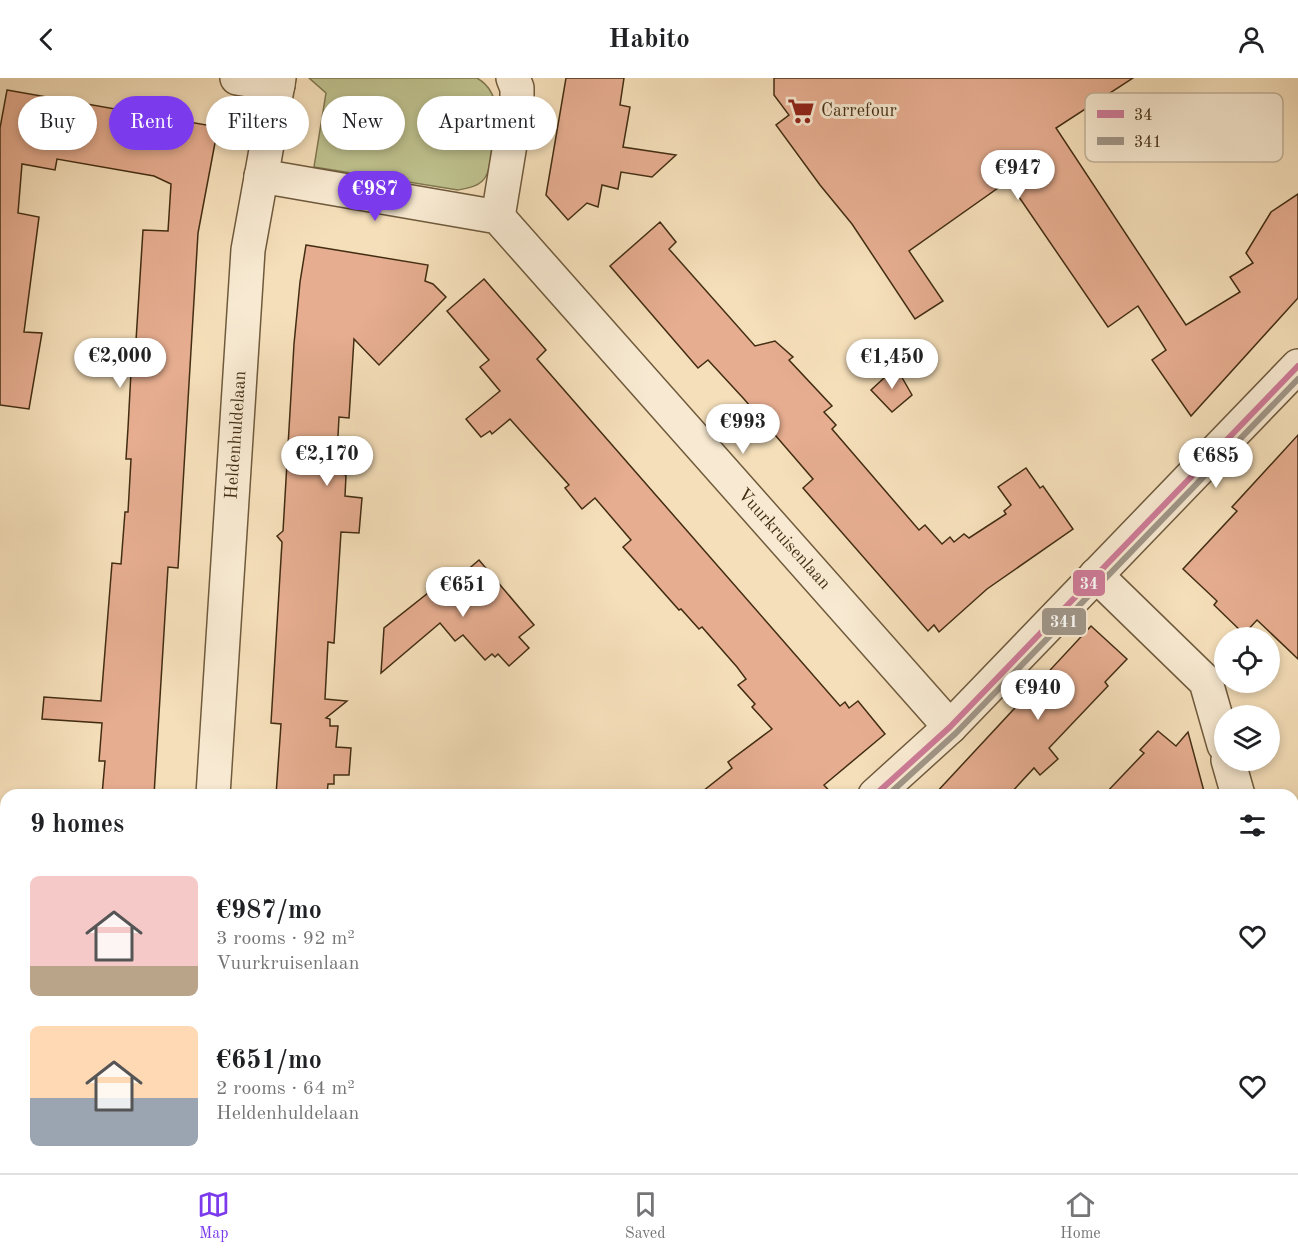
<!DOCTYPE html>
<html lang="en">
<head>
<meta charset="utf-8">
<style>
	:root { --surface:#fff; --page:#f2f2f2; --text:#202124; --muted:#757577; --line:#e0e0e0; --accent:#7c3aed }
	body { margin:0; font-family:"Old Standard TT",serif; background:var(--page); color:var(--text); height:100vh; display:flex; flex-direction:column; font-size:22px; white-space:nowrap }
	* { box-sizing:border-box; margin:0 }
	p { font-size:20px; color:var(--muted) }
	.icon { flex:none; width:33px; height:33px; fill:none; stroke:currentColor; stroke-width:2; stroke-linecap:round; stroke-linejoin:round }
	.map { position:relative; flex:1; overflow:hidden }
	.panel { position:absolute; left:0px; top:711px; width:1299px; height:384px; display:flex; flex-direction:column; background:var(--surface); border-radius:18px 18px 0 0; box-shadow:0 3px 9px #0003 }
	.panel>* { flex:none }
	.banner { position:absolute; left:18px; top:18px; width:600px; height:54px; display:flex; gap:12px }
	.tools { position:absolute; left:1214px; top:549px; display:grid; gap:12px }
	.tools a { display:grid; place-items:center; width:66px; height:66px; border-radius:50%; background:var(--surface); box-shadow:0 3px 9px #0003; font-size:30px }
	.price { position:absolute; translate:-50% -51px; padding:0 14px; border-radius:21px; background:#fff; color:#222; font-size:20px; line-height:39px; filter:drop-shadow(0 2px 3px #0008) }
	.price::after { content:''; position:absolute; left:50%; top:36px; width:18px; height:14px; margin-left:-9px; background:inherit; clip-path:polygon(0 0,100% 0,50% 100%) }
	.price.current { background:var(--accent); color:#fff }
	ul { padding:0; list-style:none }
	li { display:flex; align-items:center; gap:18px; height:150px; padding:0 30px }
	li span { display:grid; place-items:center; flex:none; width:168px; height:120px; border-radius:9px; color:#555 }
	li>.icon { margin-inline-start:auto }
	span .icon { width:72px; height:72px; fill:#fffc; stroke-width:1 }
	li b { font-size:26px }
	h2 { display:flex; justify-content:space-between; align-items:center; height:72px; padding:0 30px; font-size:26px }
	.chip { padding:0 21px; border-radius:27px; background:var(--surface); box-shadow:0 3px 9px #0003; font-size:21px; line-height:54px }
	.chip.current { background:var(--accent); color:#fff }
	header { display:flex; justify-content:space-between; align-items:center; height:78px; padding:0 30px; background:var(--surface); font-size:27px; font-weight:700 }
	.dock { display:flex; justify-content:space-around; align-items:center; height:84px; border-top:2px solid var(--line); background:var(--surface); font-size:16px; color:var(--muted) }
	.dock a { display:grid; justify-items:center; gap:3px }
	.dock .current { color:var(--accent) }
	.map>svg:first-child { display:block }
	.green { fill:#bec18e; stroke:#807750; stroke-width:1.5 }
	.building { fill:#e6ad90; stroke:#422d12; stroke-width:1.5 }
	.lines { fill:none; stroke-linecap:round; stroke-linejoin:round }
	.street-casing { stroke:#6f5a3c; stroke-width:36 }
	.path { stroke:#422d12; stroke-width:4; stroke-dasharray:1.5 3; stroke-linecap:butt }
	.street { stroke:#f8ead2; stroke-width:33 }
	.bus-1-casing { stroke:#f8ead2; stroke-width:10 }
	.bus-2-casing { stroke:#f8ead2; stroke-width:10 }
	.bus-1 { stroke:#ce7b98; stroke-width:6 }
	.bus-2 { stroke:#a09688; stroke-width:6 }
	.labels { text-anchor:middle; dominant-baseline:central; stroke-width:6; stroke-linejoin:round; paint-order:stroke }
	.poi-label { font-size:18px; fill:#422d12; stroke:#f8ead2; text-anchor:start }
	.street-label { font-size:18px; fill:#422d12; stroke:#f8ead2 }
	.key { fill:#f8ead2; stroke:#c1b198; stroke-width:1.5 }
	.key-label { font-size:16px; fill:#422d12 }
	.line-badge { stroke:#f8ead2; stroke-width:2 }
	.badge-label { font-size:16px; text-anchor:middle; font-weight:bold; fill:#fff }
</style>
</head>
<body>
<header><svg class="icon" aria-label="back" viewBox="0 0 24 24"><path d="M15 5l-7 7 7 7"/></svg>Habito<svg class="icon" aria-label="person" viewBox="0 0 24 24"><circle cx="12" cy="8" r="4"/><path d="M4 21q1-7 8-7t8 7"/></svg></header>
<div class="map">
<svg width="1298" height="1095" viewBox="0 0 1298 1095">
	<rect width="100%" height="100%" fill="#f5dfba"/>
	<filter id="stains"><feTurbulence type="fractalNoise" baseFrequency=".00333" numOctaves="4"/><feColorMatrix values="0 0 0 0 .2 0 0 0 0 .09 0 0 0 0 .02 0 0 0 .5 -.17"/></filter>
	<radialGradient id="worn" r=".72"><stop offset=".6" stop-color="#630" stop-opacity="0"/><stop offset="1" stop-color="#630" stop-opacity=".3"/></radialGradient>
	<g class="green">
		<path d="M309,0H477C503,15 496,45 492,69C491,78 491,90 486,98C481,108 469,110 458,112L314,89L326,15Z"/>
		<polygon points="1298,765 1298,1095 948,1095 951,1089 1293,1089 1293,771"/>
	</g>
	<g class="building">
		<polygon points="566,0 624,0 620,27 630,29 623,69 676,77 652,99 621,94 618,111 602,107 598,129 587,125 568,142 546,117"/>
		<polygon points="774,0 1133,0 1056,50 1186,247 1240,214 1230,199 1253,185 1246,175 1271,134 1298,116 1298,220 1191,338 1152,282 1166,272 1138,228 1108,249 1008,103 909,173 943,223 915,241 852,146 820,107 776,47 789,37 774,17"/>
		<polygon points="7,12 218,49 198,155 178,490 168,489 154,717 102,717 105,683 99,683 102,645 42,641 44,619 101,623 112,485 121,486 125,434 128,434 131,381 126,381 128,350 131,294 134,294 143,152 168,153 171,106 154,98 57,81 55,92 22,86 18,135 39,139 24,254 42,255 29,331 0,327 0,50"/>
		<polygon points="660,144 676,164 669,171 755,268 775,263 793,279 789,282 832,328 824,334 836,347 832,351 919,452 925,447 942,466 950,459 954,464 964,456 969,460 1006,436 1004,433 1011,427 998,409 1026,390 1040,410 1043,408 1073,451 987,511 939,554 934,547 928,553 803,410 813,401 744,321 708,282 698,290 610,188"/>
		<polygon points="306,167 428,187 425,203 433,206 446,219 379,287 354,261 349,340 339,339 336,395 346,397 345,418 362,420 359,455 341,454 334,565 328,564 325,621 347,623 326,640 330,641 330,648 338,648 336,669 351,670 349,697 334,697 334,706 328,706 327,717 276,717 281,646 271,645 282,464 277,458 283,453 294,266 300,204"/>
		<polygon points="484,201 546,272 537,281 840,628 845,624 849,630 858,623 885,656 824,707 833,717 698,717 732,690 728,684 772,651 752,629 755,626 738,607 746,601 737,589 702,549 699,551 681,531 679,532 623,469 631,462 595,420 582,431 565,410 569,407 510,341 492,356 490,353 481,359 466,341 500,313 480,289 489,282 447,233"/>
		<polygon points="896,289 912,317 892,334 871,312"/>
		<polygon points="1298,357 1298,581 1257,542 1244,556 1214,527 1217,523 1183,491 1237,433 1232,429"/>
		<polygon points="479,482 534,547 519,559 529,570 509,588 498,576 495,579 492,576 485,582 463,557 455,563 440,545 381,595 384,550 447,500 452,505"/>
		<polygon points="1091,548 1127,581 1105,604 1108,608 1049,670 1058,681 1040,697 1034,690 1009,717 934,717"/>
		<polygon points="1158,653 1176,668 1188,654 1205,717 1104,717 1144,675 1140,672"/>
	</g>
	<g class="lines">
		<defs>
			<g id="street">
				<polyline points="237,0 278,7"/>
				<polyline points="261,98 498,139 950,649"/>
				<polyline points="498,139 517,24 517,10 513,0"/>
				<polyline points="1096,497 1206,604 1224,667"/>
				<polyline points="1228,682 1238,717"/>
				<polyline points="213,717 248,172 279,0"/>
				<polyline points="875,717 950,649 1298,288"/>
				<polyline points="189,1095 190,1089"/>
				<polyline points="555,1095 557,1089"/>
				<polyline points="917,1095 919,1089"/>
			</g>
		</defs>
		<use href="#street" class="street-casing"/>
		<g class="path">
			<polyline points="1293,801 1298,806"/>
			<polyline points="1293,1062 1298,1056"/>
			<polyline points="1263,1095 1269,1089"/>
		</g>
		<use href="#street" class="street"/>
		<defs>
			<polyline id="bus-1" points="875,717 950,649 1298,288"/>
			<polyline id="bus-2" points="888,717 956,655 1298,301"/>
		</defs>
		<use href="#bus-1" class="bus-1-casing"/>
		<use href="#bus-2" class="bus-2-casing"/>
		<use href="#bus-1" class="bus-1"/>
		<use href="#bus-2" class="bus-2"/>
	</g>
	<defs>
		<symbol id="supermarket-bare" viewBox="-9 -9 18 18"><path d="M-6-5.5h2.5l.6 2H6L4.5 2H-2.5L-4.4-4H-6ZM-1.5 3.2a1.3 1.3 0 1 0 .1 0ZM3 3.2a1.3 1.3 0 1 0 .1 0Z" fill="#8f2418" stroke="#f8ead2" stroke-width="2.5" paint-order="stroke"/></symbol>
	</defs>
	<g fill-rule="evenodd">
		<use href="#supermarket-bare" x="782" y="14" width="38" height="38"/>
	</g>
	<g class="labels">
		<g class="poi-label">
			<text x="821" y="33">Carrefour</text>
		</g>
		<g class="street-label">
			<text transform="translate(236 357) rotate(-86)">Heldenhuldelaan</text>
			<text transform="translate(784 461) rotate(48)">Vuurkruisenlaan</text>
		</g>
	</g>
	<rect x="1085" y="15" width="198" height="69" rx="9" class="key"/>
	<rect x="1097" y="32" width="27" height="8" fill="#ce7b98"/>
	<rect x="1097" y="59" width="27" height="8" fill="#a09688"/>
	<g class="key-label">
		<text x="1134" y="42">34</text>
		<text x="1134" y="69">341</text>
	</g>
	<g class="line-badge">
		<rect x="1072" y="491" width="34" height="28" rx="6" fill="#ce7b98"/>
		<rect x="1041" y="529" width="46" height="29" rx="6" fill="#a09688"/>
	</g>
	<g class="badge-label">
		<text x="1089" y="511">34</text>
		<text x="1064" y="549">341</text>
	</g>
	<rect width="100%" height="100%" filter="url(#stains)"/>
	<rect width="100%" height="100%" fill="url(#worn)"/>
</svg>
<div class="tools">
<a><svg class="icon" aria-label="locate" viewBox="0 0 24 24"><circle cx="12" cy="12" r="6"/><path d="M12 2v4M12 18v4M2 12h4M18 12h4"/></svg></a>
<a><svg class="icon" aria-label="layers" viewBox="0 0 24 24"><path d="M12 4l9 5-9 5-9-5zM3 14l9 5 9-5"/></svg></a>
</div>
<b class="price" style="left:1018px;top:123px">€947</b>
<b class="price current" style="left:375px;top:144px">€987</b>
<b class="price" style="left:120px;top:311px">€2,000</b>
<b class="price" style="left:892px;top:312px">€1,450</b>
<b class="price" style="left:743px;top:377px">€993</b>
<b class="price" style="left:327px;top:409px">€2,170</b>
<b class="price" style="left:1216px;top:411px">€685</b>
<b class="price" style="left:463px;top:540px">€651</b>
<b class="price" style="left:1038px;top:643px">€940</b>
<div class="banner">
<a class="chip">Buy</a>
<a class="chip current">Rent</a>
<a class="chip">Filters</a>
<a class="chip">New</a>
<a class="chip">Apartment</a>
</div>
<section class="panel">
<h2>9 homes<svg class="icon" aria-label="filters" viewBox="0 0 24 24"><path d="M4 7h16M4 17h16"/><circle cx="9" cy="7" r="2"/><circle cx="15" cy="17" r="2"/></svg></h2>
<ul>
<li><span style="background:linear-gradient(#f6c9c9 75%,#b9a48a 0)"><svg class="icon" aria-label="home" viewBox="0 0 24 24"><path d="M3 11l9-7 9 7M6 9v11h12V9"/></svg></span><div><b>€987/mo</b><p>3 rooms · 92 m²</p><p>Vuurkruisenlaan</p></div><svg class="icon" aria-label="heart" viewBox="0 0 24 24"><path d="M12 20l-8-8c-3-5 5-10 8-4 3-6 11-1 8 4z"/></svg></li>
<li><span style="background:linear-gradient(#ffd9b3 60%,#9aa5b1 0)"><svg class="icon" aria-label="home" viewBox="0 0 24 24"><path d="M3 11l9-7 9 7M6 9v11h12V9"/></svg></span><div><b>€651/mo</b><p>2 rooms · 64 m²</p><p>Heldenhuldelaan</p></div><svg class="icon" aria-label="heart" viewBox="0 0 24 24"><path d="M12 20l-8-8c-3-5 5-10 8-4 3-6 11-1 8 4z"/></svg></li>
</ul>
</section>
</div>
<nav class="dock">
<a class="current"><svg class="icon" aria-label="map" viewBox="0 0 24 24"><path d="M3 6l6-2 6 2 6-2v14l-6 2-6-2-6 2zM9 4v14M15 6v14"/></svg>Map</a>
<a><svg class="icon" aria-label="saved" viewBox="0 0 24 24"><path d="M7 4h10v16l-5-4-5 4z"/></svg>Saved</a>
<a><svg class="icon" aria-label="home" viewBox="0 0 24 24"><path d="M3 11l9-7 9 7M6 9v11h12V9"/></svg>Home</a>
</nav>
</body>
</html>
